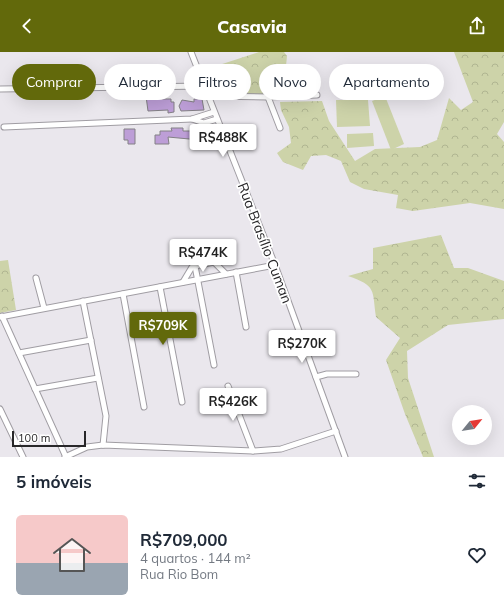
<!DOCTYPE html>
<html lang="pt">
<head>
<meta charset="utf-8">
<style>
	:root { --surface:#fff; --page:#f6f6f7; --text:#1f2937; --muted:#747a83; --line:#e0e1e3; --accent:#62690b }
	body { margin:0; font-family:Mulish,sans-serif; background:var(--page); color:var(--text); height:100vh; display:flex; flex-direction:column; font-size:15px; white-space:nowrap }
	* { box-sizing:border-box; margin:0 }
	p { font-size:13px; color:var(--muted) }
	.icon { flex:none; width:22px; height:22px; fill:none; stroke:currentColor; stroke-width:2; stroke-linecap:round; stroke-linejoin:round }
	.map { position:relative; height:405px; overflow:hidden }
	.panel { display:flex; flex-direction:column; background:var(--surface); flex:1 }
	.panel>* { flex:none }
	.guide { position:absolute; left:12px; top:12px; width:480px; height:36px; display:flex; gap:8px }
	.needle { width:26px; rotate:60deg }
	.buttons { position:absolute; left:452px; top:353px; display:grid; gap:8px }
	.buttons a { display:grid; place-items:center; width:40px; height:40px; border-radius:50%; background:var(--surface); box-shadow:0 4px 16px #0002; font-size:20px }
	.scale { position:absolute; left:12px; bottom:10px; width:74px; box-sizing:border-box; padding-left:4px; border:2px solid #282729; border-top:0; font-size:11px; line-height:14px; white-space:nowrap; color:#282729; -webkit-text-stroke:3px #fff; paint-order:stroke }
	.price { position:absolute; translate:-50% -34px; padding:0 9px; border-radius:4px; background:#fff; color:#222; font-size:13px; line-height:26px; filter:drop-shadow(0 1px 2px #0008) }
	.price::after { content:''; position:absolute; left:50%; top:24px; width:12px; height:9px; margin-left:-6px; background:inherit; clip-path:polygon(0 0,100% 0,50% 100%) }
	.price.selected { background:var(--accent); color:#fff }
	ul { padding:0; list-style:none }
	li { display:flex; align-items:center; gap:12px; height:100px; padding:0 16px }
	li+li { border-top:1px solid var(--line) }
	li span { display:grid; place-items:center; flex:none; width:112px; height:80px; border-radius:6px; color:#555 }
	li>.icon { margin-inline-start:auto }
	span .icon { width:48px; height:48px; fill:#fffc; stroke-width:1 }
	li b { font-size:17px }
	h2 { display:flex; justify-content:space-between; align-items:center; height:48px; padding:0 16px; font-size:17px }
	.tag { padding:0 14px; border-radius:18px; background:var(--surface); box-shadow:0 4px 16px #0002; font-size:14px; line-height:36px }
	.tag.selected { background:var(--accent); color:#fff }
	header { display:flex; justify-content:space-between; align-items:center; height:52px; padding:0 16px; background:var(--accent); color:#fff; font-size:18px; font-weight:800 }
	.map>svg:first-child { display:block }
	.forest { fill:url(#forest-crowns) }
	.pitch { fill:#cdd3a9 }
	.building { fill:#bd9ed7; stroke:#838085 }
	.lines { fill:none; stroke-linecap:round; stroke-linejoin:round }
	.minor-casing { stroke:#a09da3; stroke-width:7 }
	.minor { stroke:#fff; stroke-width:5 }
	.labels { text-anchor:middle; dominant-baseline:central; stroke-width:3.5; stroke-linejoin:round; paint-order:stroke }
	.street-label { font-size:14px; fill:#282729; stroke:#fff }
</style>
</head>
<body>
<header><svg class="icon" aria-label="back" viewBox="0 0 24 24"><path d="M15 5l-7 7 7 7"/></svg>Casavia<svg class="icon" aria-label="share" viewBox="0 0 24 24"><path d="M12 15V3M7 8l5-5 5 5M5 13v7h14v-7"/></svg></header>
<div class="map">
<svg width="504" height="405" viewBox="0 0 504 405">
	<defs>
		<pattern id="forest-crowns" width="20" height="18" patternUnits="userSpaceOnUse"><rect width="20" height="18" fill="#cdd3a9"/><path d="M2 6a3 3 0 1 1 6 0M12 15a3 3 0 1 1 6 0" fill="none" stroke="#b0b591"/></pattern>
	</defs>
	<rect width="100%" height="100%" fill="#eae7ed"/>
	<g class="forest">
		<polygon points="259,0 284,0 287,4 284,34 280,40 258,43 217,40 210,16"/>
		<polygon points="454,0 504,0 504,70 497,82 504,90 504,157 470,151 413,159 396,156 398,143 364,137 350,130 341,109 326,103 311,104 303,118 283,110 277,101 291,91 289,75 281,58 280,50 322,49 329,69 355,109 375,97 420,95 437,88 449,46 461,58 473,50"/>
		<path d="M441,183L454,216H468L504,229V267L448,273L407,299L408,326L434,405H423L405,362L386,308L400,286L376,265C372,238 377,234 348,224L373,217V196Z"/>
		<polygon points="8,208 16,258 0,261 0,209"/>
	</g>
	<g class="pitch">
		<polygon points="385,44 404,92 391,98 372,49"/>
		<polygon points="336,48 368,48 370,74 337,75"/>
		<polygon points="373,81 374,94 347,96 347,82"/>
	</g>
	<g class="building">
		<polygon points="146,44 160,44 160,47 171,47 171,50 174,50 174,60 168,61 168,58 148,59"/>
		<polygon points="194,47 202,47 204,58 181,59 179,54 182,48 194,50"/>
		<polygon points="171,76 183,76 183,79 200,79 200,88 168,85 169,92 155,92 155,83 160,83 160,79 172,79"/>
		<polygon points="124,77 135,77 135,92 128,92 128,88 124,88"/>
	</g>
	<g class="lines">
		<defs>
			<g id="minor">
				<polyline points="191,0 275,213 345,405"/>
				<polyline points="0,37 204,34"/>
				<polyline points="208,44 268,45 317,43"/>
				<polyline points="268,45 280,76"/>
				<polyline points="192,67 204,71 217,67"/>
				<polyline points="4,75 192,67 214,60"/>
				<polyline points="195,214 214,313"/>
				<polyline points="236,220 246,275"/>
				<polyline points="36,226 44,256"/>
				<polyline points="183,230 192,215 195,214 214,210 226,222"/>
				<polyline points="160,235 182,350"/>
				<polyline points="123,242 144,355"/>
				<polyline points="83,249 106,364 103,393"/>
				<polyline points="2,264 66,405"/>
				<polyline points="0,265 275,213"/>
				<polyline points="19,301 91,288"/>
				<polyline points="316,325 327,322 356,322"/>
				<polyline points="228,334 253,399"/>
				<polyline points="35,337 98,326"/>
				<polyline points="0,357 23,405"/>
				<polyline points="65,405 87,395 103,393 253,399 281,397 336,379"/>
			</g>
		</defs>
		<use href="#minor" class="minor-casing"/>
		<use href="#minor" class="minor"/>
	</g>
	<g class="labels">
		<g class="street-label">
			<text transform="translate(265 191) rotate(69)">Rua Brasílio Cuman</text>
		</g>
	</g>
</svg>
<div class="buttons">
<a><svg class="needle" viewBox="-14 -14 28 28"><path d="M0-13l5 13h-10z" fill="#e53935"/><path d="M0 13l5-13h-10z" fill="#747a83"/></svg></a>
</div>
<div class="scale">100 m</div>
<b class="price" style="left:223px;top:106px">R$488K</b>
<b class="price" style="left:203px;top:221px">R$474K</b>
<b class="price selected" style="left:163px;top:294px">R$709K</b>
<b class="price" style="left:302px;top:312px">R$270K</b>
<b class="price" style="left:233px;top:370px">R$426K</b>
<div class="guide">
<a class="tag selected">Comprar</a>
<a class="tag">Alugar</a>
<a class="tag">Filtros</a>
<a class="tag">Novo</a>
<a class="tag">Apartamento</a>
</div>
</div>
<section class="panel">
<h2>5 imóveis<svg class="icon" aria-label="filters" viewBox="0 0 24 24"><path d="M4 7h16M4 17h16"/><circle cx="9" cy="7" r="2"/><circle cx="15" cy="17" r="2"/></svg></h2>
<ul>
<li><span style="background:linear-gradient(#f6c9c9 60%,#9aa5b1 0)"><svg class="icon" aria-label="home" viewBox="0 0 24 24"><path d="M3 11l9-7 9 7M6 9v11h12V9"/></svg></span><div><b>R$709,000</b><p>4 quartos · 144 m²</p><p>Rua Rio Bom</p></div><svg class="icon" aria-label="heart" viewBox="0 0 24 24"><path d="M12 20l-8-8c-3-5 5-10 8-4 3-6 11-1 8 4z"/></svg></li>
</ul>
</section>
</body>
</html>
